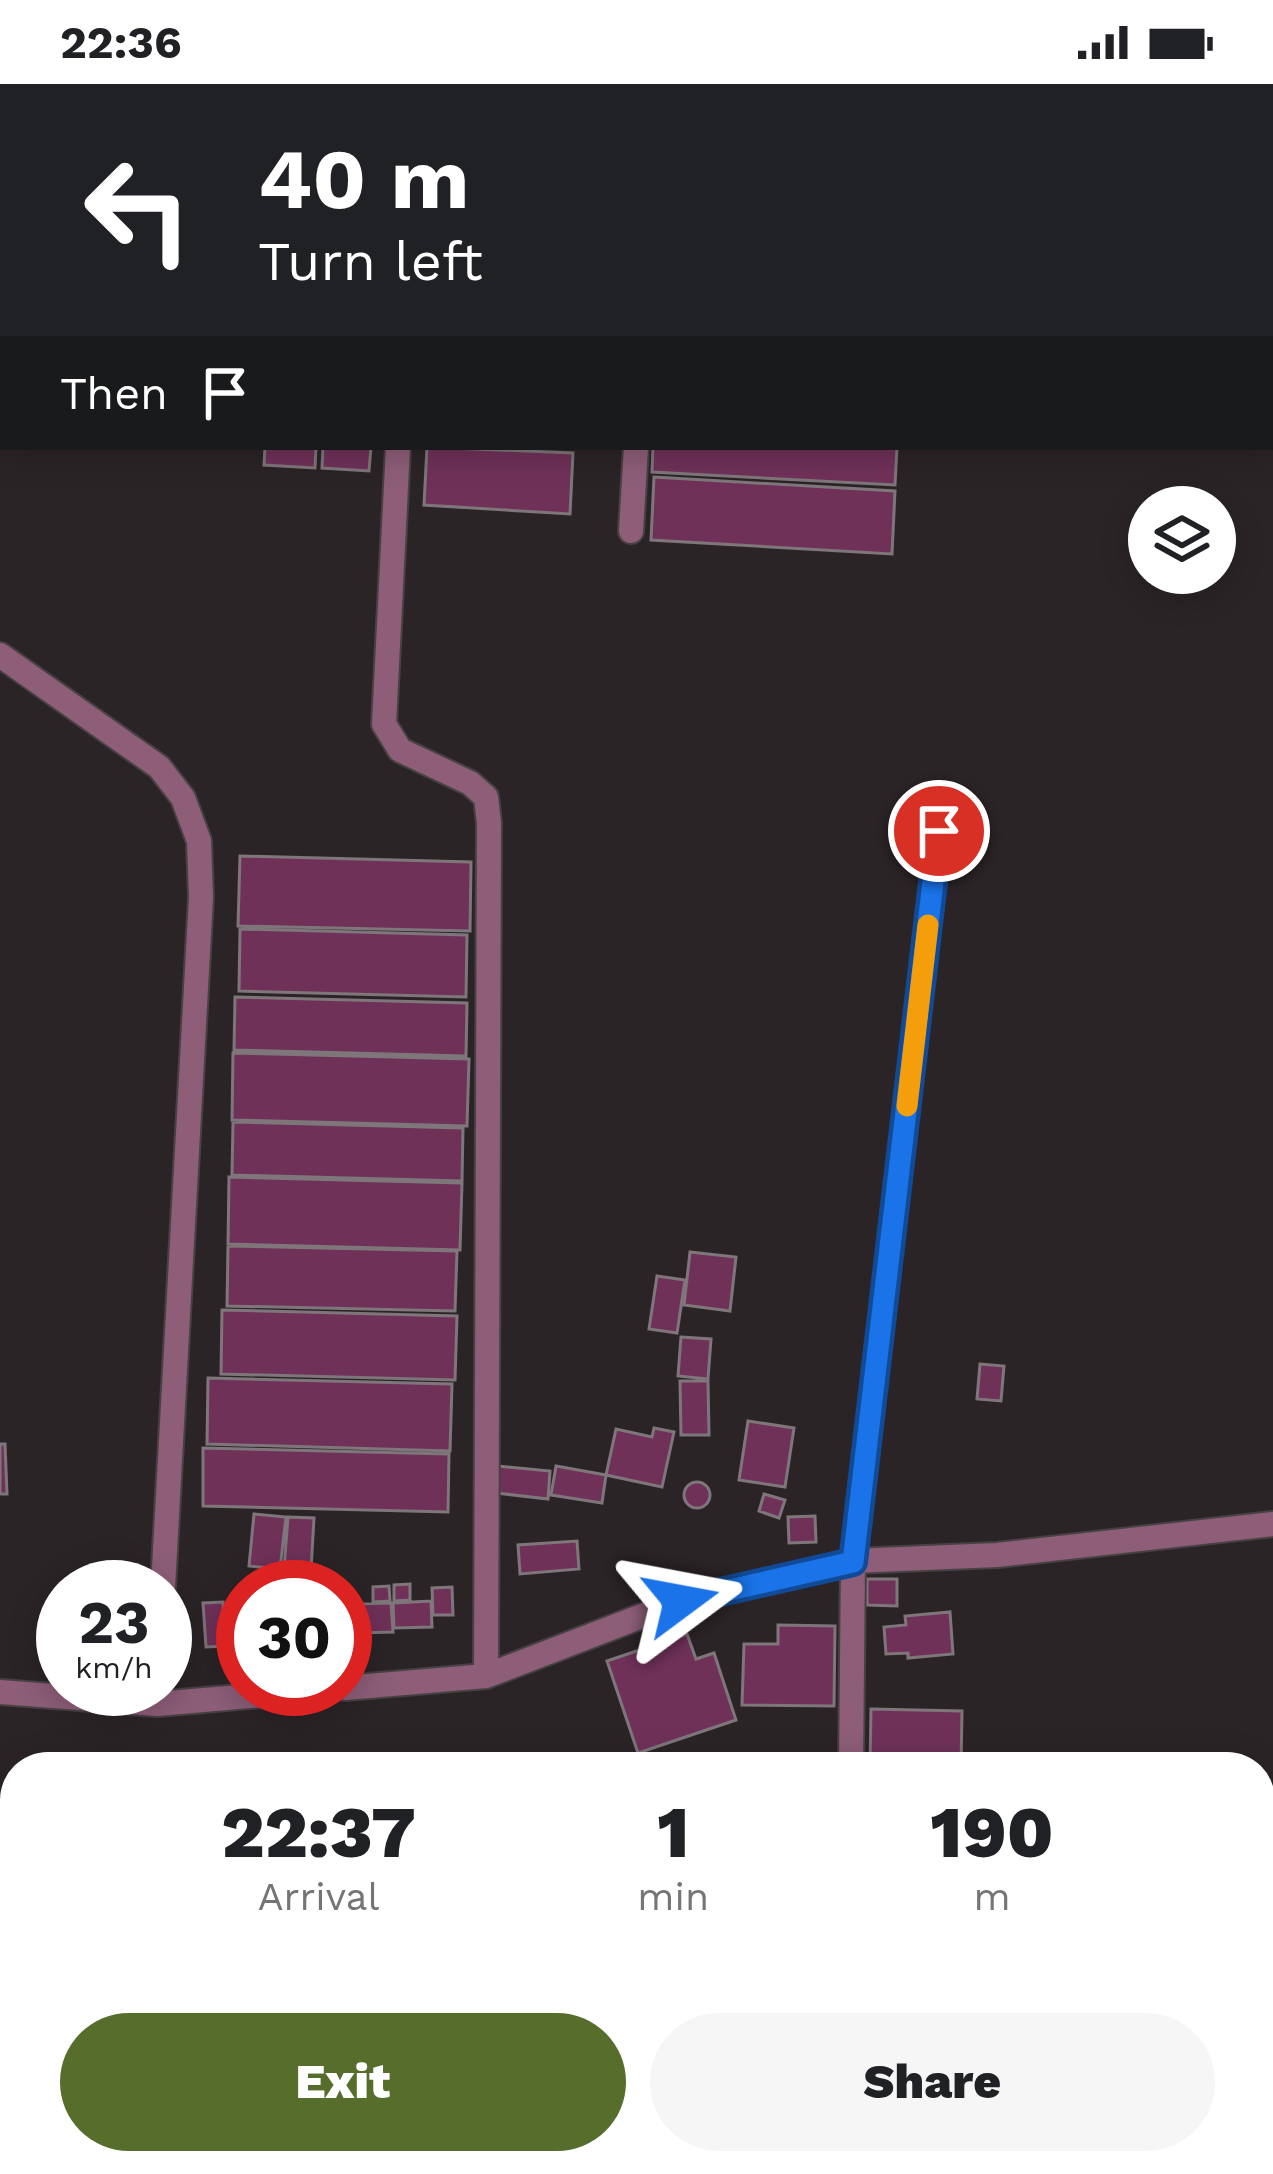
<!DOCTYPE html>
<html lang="en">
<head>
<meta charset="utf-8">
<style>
	:root { --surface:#fff; --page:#f6f6f6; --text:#202124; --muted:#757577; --accent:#576d2b }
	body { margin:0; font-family:"Work Sans",sans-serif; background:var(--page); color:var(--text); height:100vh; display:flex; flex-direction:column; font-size:45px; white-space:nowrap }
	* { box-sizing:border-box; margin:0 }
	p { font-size:39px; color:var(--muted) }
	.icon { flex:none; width:66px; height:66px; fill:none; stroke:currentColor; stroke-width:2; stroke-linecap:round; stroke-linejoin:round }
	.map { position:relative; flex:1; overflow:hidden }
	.drawer { position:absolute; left:0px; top:1668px; width:1275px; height:423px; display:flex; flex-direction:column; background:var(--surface); border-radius:48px 48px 0 0; box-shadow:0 6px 30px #0003 }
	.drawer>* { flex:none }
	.top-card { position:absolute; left:0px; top:0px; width:1275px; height:366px; box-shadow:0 6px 30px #0003; background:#202124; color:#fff; overflow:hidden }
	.controls { position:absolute; left:1128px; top:402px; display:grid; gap:24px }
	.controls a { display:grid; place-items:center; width:108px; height:108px; border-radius:50%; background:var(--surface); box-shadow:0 6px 30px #0003; font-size:60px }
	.speed { position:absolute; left:36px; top:1476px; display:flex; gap:24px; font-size:60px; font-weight:700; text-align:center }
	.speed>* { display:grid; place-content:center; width:156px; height:156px; border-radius:50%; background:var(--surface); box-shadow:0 6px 30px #0003; line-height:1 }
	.speed small { font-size:30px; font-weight:400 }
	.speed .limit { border:18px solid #d22; background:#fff; color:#111 }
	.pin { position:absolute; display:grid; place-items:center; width:102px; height:102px; color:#fff; margin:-51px; border:6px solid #fff; border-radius:50%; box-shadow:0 3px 12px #0007 }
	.me { position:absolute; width:132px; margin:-66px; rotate:77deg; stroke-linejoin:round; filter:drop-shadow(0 0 9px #0008) }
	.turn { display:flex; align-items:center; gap:42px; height:252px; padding:0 60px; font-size:54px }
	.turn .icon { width:156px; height:156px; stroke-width:2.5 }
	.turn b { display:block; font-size:84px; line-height:102px }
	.then { display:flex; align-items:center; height:114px; padding:0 60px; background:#0003; gap:24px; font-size:45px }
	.eta { display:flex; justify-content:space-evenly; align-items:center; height:204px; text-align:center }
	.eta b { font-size:72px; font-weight:800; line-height:84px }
	.button { display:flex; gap:24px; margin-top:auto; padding:24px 60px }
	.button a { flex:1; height:138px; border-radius:72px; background:var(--accent); color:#fff; font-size:48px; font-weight:800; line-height:138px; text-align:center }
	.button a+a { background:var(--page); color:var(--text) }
	.status { display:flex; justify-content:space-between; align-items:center; height:84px; padding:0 60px; background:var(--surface); direction:ltr }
	.status svg { height:33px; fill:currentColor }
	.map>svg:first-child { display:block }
</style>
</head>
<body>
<div class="status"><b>22:36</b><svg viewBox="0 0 49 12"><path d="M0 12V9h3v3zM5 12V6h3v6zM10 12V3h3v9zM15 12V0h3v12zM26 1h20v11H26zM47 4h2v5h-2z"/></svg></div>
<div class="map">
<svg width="1273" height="2090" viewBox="0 0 1273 2090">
	<rect width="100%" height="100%" fill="#2b2427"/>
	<path fill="#703159" stroke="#7e767a" stroke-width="3" d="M442,0H597L442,3Z
		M672,0H917L671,3Z
		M265,363H316L315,384L264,381Z
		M323,363H371L369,387L322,384Z
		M427,363L573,369L570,430L424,421Z
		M653,363H897L895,401L652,388Z
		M654,393L895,407L892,470L651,456Z
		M240,772L471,778L470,847L238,842Z
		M240,845L467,851L466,913L239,907Z
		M235,913L467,919L466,972L234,966Z
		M233,969L469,975L467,1042L232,1036Z
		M233,1038L463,1044L462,1097L232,1091Z
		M229,1093L462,1099L460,1166L228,1160Z
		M228,1162L457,1167L455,1227L227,1222Z
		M690,1168L736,1173L730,1227L684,1221Z
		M657,1192L685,1196L677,1249L649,1245Z
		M222,1226L457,1232L455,1296L221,1290Z
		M681,1253L711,1255L708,1295L678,1292Z
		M980,1280L1004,1282L1001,1317L977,1315Z
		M208,1294L452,1300L450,1367L207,1360Z
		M680,1297H708L709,1351H681Z
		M748,1337L794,1344L785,1403L739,1396Z
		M654,1344L674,1348L662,1403L606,1391L616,1345L652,1353Z
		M0,1360H5L7,1410H0Z
		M203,1364L449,1370L448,1428L203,1422Z
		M498,1382L550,1387L548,1415L496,1409Z
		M556,1382L606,1391L602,1419L551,1411Z
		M684 1411a13 13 0 1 1 26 0a13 13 0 1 1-26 0Z
		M764,1410L785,1416L779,1434L759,1427Z
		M254,1430L286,1433L280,1485L249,1482Z
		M815,1432L816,1458L789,1459L788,1433Z
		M288,1433L314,1434L311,1486L284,1485Z
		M577,1457L579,1485L520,1490L518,1461Z
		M867,1495H897V1522L867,1521Z
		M410,1500V1516L394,1517V1501Z
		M389,1502L390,1517L373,1518V1503Z
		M452,1503L453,1531H433L432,1504Z
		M431,1517L432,1543L394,1544L393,1519Z
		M223,1518L225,1562L206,1563L203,1519Z
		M391,1519L393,1548L355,1549L354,1520Z
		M243,1527V1557H236L235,1528Z
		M950,1528L953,1570L908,1574V1569L886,1570L884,1543L906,1541L905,1532Z
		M778,1541L835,1542L834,1622L742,1621L744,1560H778Z
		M687,1550L696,1575L714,1569L736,1636L638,1669L607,1577Z
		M871,1625L962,1627L961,1683H870Z"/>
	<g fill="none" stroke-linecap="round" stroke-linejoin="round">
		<defs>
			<path id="service" d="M853,1477L939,747"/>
			<path id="minor" d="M177,3L188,0
				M416,3L417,0
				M661,3V0
				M0,64L3,63
				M398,363L384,640L400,666L470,699L486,713L489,739L486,1592
				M631,447L636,363
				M0,571L159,683L183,714L199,757L201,813L163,1503
				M345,1604L486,1592L681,1517L853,1477L997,1471L1273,1440
				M0,1608L157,1620L333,1605
				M851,1683L853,1477"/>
		</defs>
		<use href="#service" stroke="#484144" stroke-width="22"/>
		<use href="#minor" stroke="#484144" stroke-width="28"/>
		<use href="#service" stroke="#8e5e79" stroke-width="18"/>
		<use href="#minor" stroke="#8e5e79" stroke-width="24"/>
	</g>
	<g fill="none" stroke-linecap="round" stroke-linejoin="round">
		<defs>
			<path id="route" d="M681,1517L853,1478L939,747"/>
		</defs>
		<use href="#route" stroke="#114b97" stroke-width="30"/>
		<use href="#route" stroke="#1a73e8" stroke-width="21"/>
		<path stroke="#f59e0b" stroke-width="21" d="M907,1022L928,841"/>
	</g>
</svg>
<div class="controls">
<a><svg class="icon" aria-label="layers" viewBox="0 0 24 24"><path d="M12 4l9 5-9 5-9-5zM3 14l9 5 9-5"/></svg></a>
</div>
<div class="speed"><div>23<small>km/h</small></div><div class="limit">30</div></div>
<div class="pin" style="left:939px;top:747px;background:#d93025"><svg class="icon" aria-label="arrive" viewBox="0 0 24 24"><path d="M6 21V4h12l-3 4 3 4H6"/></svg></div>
<svg class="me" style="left:681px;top:1517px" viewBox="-20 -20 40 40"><path d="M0-17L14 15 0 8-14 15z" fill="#1a73e8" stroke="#fff" stroke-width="4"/></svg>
<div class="top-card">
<div class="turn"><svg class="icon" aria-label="left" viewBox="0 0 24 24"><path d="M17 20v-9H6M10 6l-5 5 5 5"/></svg><div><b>40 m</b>Turn left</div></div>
<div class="then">Then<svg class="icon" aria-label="arrive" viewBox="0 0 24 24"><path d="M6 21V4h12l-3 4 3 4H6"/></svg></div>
</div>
<section class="drawer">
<div class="eta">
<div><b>22:37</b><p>Arrival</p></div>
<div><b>1</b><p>min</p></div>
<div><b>190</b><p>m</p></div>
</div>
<div class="button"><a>Exit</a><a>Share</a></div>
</section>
</div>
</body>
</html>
